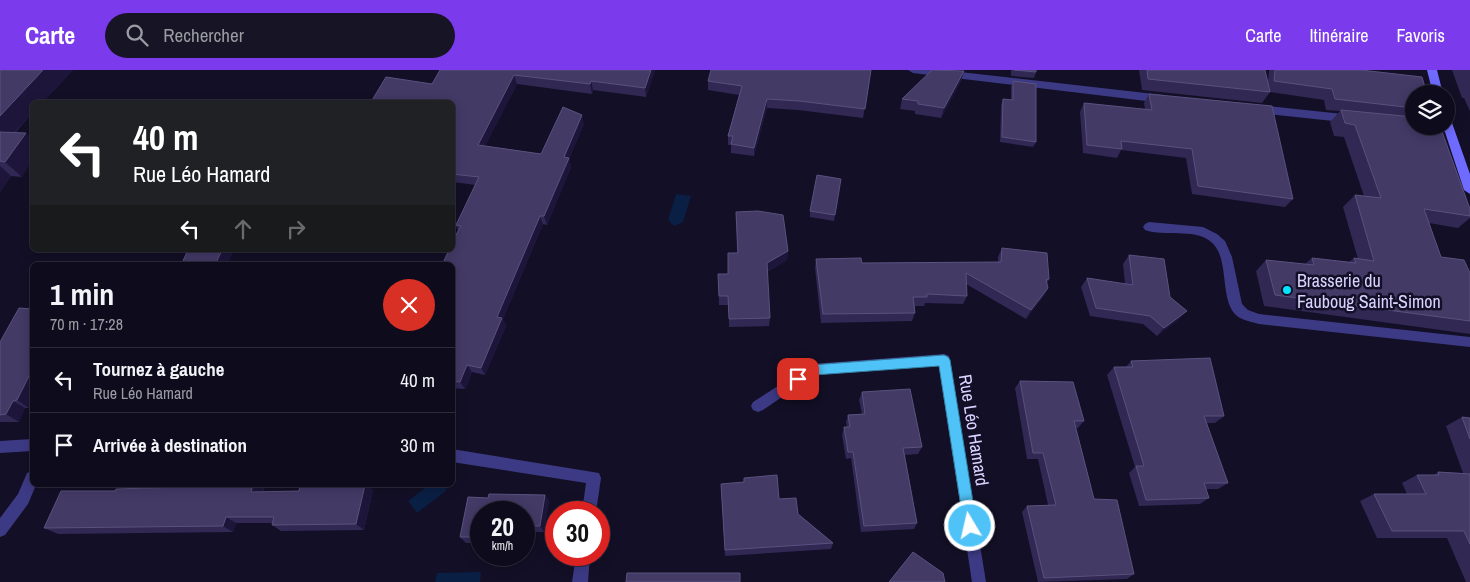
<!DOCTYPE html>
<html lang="fr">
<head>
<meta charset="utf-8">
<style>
	:root { --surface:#0e0b1c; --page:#171425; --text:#f1f3f6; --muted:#9b9ba3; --line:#2e2b3b; --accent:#7c3aed }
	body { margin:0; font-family:"Archivo Narrow",sans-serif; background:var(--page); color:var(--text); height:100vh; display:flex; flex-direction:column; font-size:19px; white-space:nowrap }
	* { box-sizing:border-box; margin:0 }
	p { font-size:16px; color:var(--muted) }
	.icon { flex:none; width:28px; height:28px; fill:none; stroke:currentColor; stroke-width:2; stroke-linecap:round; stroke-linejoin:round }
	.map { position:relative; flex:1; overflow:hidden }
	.side { position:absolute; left:30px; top:192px; width:425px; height:225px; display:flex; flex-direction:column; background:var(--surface); border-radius:8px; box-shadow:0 2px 12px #0003,0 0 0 1px var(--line) }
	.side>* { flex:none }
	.banner { position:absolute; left:30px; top:30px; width:425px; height:152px; border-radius:8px; box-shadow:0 2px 12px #0003,0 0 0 1px var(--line); background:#202124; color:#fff; overflow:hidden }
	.fabs { position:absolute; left:1405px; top:15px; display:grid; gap:10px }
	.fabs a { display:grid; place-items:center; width:50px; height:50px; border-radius:50%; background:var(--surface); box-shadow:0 2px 12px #0003,0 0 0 1px var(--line); font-size:25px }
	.speed { position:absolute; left:470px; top:431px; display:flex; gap:10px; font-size:25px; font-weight:700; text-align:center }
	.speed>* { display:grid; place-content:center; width:65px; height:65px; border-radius:50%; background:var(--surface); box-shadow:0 2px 12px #0003,0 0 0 1px var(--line); line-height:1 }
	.speed small { font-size:12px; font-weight:400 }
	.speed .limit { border:8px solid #d22; background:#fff; color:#111 }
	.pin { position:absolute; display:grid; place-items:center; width:42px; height:42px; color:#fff; margin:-21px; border-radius:10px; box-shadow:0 2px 8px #0006 }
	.me { position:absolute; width:55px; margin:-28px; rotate:351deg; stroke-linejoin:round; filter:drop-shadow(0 0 4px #0008) }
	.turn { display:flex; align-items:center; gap:18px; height:105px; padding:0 20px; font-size:22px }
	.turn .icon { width:65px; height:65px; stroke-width:2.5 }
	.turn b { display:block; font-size:35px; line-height:42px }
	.lanes { display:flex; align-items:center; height:48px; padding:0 20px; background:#0003; justify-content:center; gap:25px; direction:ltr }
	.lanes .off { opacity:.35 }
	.round { display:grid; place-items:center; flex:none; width:52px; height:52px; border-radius:26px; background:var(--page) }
	.overview { display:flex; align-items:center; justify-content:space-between; height:85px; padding:0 20px }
	h1 { font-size:30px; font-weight:700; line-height:38px }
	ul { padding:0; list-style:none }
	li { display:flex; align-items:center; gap:15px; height:65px; padding:0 20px; border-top:1px solid var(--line) }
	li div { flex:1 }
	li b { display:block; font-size:19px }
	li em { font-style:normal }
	header { display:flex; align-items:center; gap:30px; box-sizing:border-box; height:70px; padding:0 25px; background:var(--accent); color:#fff }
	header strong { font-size:24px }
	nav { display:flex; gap:28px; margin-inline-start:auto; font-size:18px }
	.search { width:350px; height:45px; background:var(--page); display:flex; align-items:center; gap:12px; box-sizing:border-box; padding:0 18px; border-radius:28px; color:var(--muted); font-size:19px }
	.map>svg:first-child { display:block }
</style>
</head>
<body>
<header>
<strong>Carte</strong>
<div class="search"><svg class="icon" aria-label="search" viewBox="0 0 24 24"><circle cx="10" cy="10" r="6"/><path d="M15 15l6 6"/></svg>Rechercher</div>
<nav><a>Carte</a><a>Itinéraire</a><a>Favoris</a></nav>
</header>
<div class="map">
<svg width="1470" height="512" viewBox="0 0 1470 512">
	<rect width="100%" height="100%" fill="#130f26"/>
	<path fill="#0a1f44" d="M676,124L691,126L683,152L674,156L668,150Z
		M429,415H443L447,420L417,443L408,431Z
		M481,502L480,512H435L437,503Z"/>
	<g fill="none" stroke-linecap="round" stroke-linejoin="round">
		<path fill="#3d3a85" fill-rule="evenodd" d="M1149,152L1203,157L1217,164L1225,171L1232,187L1242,234L1248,240L1259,244L1470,267V277L1259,254C1253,252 1246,251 1240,248C1217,235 1232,187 1210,171C1193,158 1165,167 1145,160L1143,157L1145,154Z
			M32,369V381L0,383V371Z
			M32,401V415H36L28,434L5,465L0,467V448L18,424L27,403Z"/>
		<path fill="#3d3a85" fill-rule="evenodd" d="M908,0H942L1163,25L1168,29L1163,33L913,3Z
			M1257,35L1352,45L1357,49L1352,53L1257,43L1252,39Z
			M944,284L949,286L950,290L986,512H972L939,296L814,305L763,340L758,342L753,340L751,336L753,332L812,294Z
			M452,379L599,403L601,408L596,442H582L586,413L452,392Z
			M576,485H590L588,512H572Z"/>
		<path fill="#6f6bff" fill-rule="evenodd" d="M1427,0H1437L1443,24H1433Z
			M1446,46L1451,50L1470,104V124L1464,120L1443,56H1446Z"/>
	</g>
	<path fill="#312854" d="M0,0H73L43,32H32V43L15,63L22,107L11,106L0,122Z
		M440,0H655L646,27L593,20L592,24L517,14L485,76L541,84L584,54L569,89L571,97L547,155L543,154L503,249L506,256L485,305L472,302L465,319L452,318V195L458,161L456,155L476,115L452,112V32L432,14Z
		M871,0L863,48L798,40L767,38L754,86L731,83V75H728V66L739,25L708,20V11Z
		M1011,0H1036V2L1034,8L1011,6Z
		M1139,0H1265L1268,12L1269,1L1270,0H1361L1414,24V56L1470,139V148L1458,158L1429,153L1441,187L1470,203V264L1264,236L1256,201L1266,190L1305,194L1312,188L1349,192L1354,188L1358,189L1343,137L1355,125L1364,126L1344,67L1334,66L1330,52L1340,41L1326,40L1324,30L1270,22L1262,33L1142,20Z
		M1452,0H1470V41L1464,28H1462Z
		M964,1L961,11L941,48L915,44V41L900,39L902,29Z
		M1013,11L1036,72L1033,77L1000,72L1001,35L1003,29L1011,30V17Z
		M1149,24L1293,129L1285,137L1192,124L1186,88L1121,80L1117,88L1083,83L1080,42L1084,33L1145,39L1144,33Z
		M841,109L834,151L810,147V141Z
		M736,142L788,181L787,190L767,202L770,248L769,256L729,257V235H719L718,204H728L737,183Z
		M1002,178L1049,209L1047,214L1048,218L1043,227L1026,249L966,214L967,226L963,234L925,233L924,236H914L915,243L912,251L821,253L815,198L816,189L862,193L998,192V187Z
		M1129,185L1170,227L1179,249L1157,266L1143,254L1090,246L1081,217L1087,208L1125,214L1123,194Z
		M0,272L29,338H25L19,352H0Z
		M1131,291L1224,346L1215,353H1206L1228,413L1218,419H1206L1209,428L1200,434L1139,436L1129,403L1135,397L1107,305L1114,297H1126Z
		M1020,311L1084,351L1078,358H1076L1094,429L1134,504L1127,509L1038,512L1022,442L1027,436L1048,435L1038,389H1027L1015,318Z
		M862,322L922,377L918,384L905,385L917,453L914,459L861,462L851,388L846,389L842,365L844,357H847L846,352L848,345L862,344L859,330Z
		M1462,347L1470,348V512H1466L1447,468H1377L1360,431L1374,424H1407L1402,413L1417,405H1434L1438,402L1463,403L1446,356Z
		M744,408L779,429L798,444L833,473L831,479L725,486L721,414L744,412Z
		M216,415H265L263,422L373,420L364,460L281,461L272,455L273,453H236L233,462L58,464L44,458L115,421L216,416Z
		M489,424L545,425L549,431L544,462H524V442H481V473H466L460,467L468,427L488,428Z"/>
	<path fill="#1d163a" d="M43,0H73L43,32H32V43L1,77L0,76V46Z
		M651,0H655L646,27L645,18Z
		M964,1L961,11L941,48L944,38Z
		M514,5L517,14L481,84L478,75Z
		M591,11L593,20L592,24L590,14Z
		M767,29V38L754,86V78Z
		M582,45L584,54L569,89L571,97L547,155L544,146L564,87Z
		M26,63L32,70V91L22,107L5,92Z
		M0,96L11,106L0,122Z
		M540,146L543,154L503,249L506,256L485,305L481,298L497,247Z
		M222,180H234L227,195H215Z
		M788,181L787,190L766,202L767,193Z
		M1048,218L1043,227L1026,249L1031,240Z
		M1187,241L1179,249L1157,266L1164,258Z
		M467,295L472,302L465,319L460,312Z
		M32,300V330L29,338L17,330Z
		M13,331L25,338L19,352L6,344Z
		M253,415H265L260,428L251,422Z
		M365,415H368L373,420L364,460L356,454Z
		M545,425L549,431L544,462L540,456Z
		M226,447L236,453L233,462L223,456Z"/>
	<path fill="#433a66" stroke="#5a527e" d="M0,0H43L0,46Z
		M440,0H651L645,18L591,11L590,14L514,5L478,75L541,84L563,37L582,45L564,87L569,88L544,146H540L497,247L502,248L481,298L467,295L460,312L452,311V195H442L449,180H452V172L461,156L456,155L479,107L452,104V32H371L386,7L432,14Z
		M711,0H871L865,39L799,31L767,29L754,78L731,74L733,66H728L742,16L708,11Z
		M932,0L964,1L944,38L918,34V31L902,29Z
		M1014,0H1036V2Z
		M1147,0H1265L1270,22L1148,9Z
		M1275,0H1361L1422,7L1427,24H1414V38L1335,29L1332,19L1274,11Z
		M1013,11L1036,14V72L1002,67L1003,29L1013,30Z
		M1149,24L1272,36L1293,129L1198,116L1192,79L1121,71L1122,79L1087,75L1084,33L1152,40Z
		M1341,40L1414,47V56H1440L1470,139V146L1424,139L1441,187L1464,190L1470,203V251L1275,225L1266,190L1314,195L1312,188L1356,193L1354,188L1374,191L1355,125L1381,128L1355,55L1345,53Z
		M0,62L26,63L5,92L0,91Z
		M817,105L841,109L835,145L810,141Z
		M758,141L783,145L788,181L767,193L770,248L729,249L728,226H719L718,204H728V183H738L736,142Z
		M1002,178L1047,183L1049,209L1046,210L1048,218L1031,240L966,203L967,226L927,224V227H913L915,243L823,244L816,189L861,188L862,193L1001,192Z
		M188,180H222L215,195H181Z
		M1129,185L1164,189L1170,227L1187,241L1164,258L1150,246L1096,238L1087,208L1133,215Z
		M19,238L32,239V300L17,330L13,331L6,344L0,345V272Z
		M1210,288L1224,346H1204L1228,413H1204L1209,428L1146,430L1136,396H1144L1114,297H1133L1131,291Z
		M1020,311L1073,312L1084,351H1074L1094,429L1117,430L1134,504L1044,508L1027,436L1056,435L1043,383H1033Z
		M910,319L922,377L903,378L917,453L864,456L853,382H848L844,357H850L848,345L865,344L862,322Z
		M1462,347L1470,348V369Z
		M1438,402L1470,404V474L1464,461H1392L1374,424H1426L1417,405H1439Z
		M777,405L779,429L796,428L798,444L833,473L725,480L721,414L744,412V408Z
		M216,415H253L251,422L299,421L300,415H365L356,454L272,455L274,447H226L223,456L44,458L61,421H115L116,419L216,416Z
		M489,424L545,425L540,456H524V442H481V467H460L468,427L488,428Z
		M913,482L943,503L945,512H889Z
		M627,503H740V512H626Z"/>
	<path fill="#4fc3f7" stroke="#337fa1" d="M944,285L948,287L950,290L977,456L975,461L970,463L966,461L964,456L939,296L814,305L798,314L794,312L793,309L794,305L812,295Z"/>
	<circle fill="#00e5ff" stroke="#130f26" stroke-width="2" cx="1287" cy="220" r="5"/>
	<g text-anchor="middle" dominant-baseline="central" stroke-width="5" stroke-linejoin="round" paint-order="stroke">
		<g font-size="18" fill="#d9d4ff" stroke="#130f26" text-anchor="start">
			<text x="1297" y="210">Brasserie du<tspan x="1297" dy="21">Fauboug Saint-Simon</tspan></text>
		</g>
		<g font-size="18" fill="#d9d4ff" stroke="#130f26">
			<text transform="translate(974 360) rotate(81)">Rue Léo Hamard</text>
		</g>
	</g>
</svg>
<div class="fabs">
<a><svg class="icon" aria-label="layers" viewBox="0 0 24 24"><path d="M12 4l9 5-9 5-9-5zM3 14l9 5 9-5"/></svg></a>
</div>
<div class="speed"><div>20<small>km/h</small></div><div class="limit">30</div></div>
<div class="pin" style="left:798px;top:309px;background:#d93025"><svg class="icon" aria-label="arrive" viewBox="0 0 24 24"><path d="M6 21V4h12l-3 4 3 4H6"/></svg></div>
<svg class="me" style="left:970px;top:456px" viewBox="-20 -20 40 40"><circle r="17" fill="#4fc3f7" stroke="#fff" stroke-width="3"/><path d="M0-11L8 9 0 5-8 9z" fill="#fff"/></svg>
<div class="banner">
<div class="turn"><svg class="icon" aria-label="left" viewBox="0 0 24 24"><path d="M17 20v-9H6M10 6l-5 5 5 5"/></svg><div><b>40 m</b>Rue Léo Hamard</div></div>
<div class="lanes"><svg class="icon" aria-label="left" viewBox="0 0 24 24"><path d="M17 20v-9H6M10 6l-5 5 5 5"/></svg><svg class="icon off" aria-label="ahead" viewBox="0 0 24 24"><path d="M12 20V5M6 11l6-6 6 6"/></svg><svg class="icon off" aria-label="right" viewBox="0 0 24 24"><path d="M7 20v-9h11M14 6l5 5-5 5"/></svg></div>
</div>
<section class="side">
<div class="overview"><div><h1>1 min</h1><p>70 m · 17:28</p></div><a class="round" style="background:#d93025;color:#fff"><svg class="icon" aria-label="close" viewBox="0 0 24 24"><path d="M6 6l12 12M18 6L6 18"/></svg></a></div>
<ul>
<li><svg class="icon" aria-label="left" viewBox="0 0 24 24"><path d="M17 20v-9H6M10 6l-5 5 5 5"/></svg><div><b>Tournez à gauche</b><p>Rue Léo Hamard</p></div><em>40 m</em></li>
<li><svg class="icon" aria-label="arrive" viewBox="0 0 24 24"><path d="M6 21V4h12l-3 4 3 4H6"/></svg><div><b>Arrivée à destination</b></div><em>30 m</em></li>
</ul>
</section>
</div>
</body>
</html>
